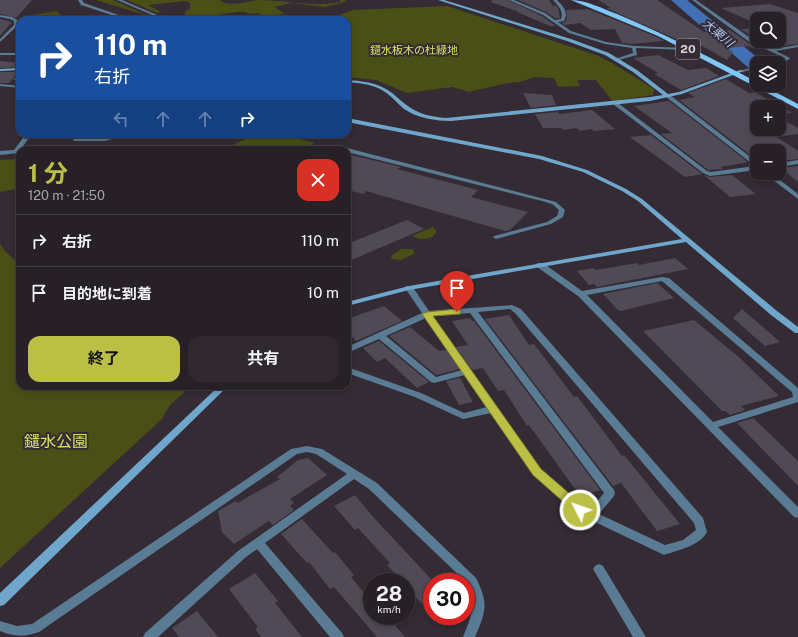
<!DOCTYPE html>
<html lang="ja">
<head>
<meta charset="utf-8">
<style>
	:root { --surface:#272027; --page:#2f282f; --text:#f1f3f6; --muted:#a4a3a7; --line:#433e44; --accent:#bbc044 }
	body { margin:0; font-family:"Public Sans","Noto Sans JP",sans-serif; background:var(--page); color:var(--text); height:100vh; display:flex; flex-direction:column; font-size:15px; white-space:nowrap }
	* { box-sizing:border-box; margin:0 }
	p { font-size:13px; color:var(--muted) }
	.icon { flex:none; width:22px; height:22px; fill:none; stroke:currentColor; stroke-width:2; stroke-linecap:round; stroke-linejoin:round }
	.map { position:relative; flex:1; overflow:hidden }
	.details { position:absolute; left:16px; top:146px; width:335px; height:244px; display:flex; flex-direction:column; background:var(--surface); border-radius:12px; box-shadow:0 2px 6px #0003,0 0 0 1px var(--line) }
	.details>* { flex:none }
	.hud { position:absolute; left:16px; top:16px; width:335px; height:122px; border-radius:12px; box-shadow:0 2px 6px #0003,0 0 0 1px var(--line); background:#1a4fa0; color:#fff; overflow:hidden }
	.tools { position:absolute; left:750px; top:12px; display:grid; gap:8px }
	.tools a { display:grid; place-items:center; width:36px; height:36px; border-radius:8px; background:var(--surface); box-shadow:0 2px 6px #0003,0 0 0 1px var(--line); font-size:20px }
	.speed { position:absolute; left:363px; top:573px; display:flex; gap:8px; font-size:20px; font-weight:700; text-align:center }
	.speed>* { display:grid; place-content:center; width:52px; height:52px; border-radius:50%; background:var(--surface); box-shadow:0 2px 6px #0003,0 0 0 1px var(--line); line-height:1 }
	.speed small { font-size:10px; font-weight:400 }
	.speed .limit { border:6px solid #d22; background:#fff; color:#111 }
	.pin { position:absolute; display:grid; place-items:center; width:34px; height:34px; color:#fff; margin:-41px -17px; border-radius:50% 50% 50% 0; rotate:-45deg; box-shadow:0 0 4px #0007 }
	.pin .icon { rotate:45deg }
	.me { position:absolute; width:44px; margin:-22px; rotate:311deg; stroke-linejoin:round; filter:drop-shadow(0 0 3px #0008) }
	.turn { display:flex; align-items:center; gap:14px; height:84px; padding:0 12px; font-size:18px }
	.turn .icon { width:52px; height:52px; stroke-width:2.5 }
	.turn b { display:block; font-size:28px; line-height:34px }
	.lanes { display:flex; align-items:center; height:38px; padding:0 12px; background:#0003; justify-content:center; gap:20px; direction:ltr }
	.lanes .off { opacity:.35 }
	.round { display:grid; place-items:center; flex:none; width:42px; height:42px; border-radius:12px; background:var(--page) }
	.overview { display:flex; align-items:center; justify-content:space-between; height:68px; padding:0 12px }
	h1 { font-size:24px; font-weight:700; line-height:30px; color:var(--accent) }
	.action { display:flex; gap:8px; margin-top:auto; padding:8px 12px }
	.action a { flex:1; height:46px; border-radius:12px; background:var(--accent); color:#111; font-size:16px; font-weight:700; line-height:46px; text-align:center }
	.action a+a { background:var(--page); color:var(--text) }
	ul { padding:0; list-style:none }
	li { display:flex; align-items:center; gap:12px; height:52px; padding:0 12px; border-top:1px solid var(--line) }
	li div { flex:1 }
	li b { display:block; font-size:15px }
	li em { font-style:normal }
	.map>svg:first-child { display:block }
</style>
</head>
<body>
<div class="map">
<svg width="798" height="637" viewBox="0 0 798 637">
	<rect width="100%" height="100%" fill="#342b34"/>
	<path fill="#4a4f16" d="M96,0H113L146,15H145Z
		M127,0H220C228,8 246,1 258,0C286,0 312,8 340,2V0H346L345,2L324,7L291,3L274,7L285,14L263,16L257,13L249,14L245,12H237L217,15L194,16L198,20L185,15V12L190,9V3L186,1L148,5L161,12L157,13Z
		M447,6L596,55L612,63L654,89L653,95L612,101L596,80H577L580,86L558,87L554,78L535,77L520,82L507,83L469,92L452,87L407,93L376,80L347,77V20H325L353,10Z
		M57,11L64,20H30L32,15Z
		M256,134H282L314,143L302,150H222Z
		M20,159V188L0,192V160Z
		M433,227L436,231V233C430,241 420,240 412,236Z
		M0,244L5,251L20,265V386H191L170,405L162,419L0,568Z
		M401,249H412L415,253L401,260L392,259L391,256Z"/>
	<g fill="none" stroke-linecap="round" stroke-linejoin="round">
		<path fill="#4170b4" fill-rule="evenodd" d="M671,0H687L764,63H757V71L751,70Z"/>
	</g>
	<path fill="#504a56" d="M0,0H32L16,18L0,14Z
		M492,0H508L542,16L556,26H550L545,24L517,12H519L491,2Z
		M518,0H549L553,6H556L558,8L560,18H555L546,12Z
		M598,0H657L704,32L730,30L747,42L759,48H752L748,46L727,48L733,52L727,60L688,38L676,39L606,8H611Z
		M770,4L798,13V44L771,47L759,41H779V19H757V24L721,8Z
		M588,9L657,37L664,41L631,44L622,43L615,29L591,30L580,23L564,25L562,23L565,22L567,18L566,10Z
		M0,19L12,22L0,36Z
		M757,28V40L741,29Z
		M658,55L688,70L706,68L719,76L681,90L654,74L658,73L633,58Z
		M0,61L20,63V67L0,68Z
		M0,72H18L9,83H0Z
		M726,79L749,93L755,92L792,113L779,114V107H757V129H779V118L798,128V134L777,137L798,151V159L779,161V151L757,150V160L679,100L695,97L688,93Z
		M523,93L552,95L556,105L531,108Z
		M669,101L748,162L721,167L723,169L708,170L661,134L672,133L634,106Z
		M592,110L615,129L594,131L592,129L580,131L576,128L564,130L561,128H543L535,114L558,112L559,114Z
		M651,135L702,174H703L685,177L630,137Z
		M347,154L401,167L397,169L478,190L471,197L528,212L510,230L505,231L366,191L364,194L347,190Z
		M798,166V182L781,168Z
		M704,175L710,177L732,175L756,194L730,197Z
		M407,220L424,229L347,262V244Z
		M675,258L688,269L597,287L594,284L589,285L577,271L593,268L596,270L637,263L639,265Z
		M657,283L674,298L621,311L618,310L603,294Z
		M384,306L402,321L356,341L347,332V319Z
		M742,309L780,342L765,346L733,318Z
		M509,315L529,345L534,344L574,397L577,396L622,456L624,455L680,524L657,531L621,483L613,486L485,319Z
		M470,318L472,321H474L600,490L580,496L529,425L527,426L504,390L498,391L483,368L472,370L456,347L468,345L452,321Z
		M694,320L740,358L779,396L741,406L745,410L730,415L725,411H722L643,331Z
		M410,327L439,351L446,350L460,369L436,375L389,336Z
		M379,341L429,382L417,388L385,358L377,362L363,348Z
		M460,378L473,402L459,405L446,381Z
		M753,418L798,461V486L737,423Z
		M308,458L327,475L290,499L294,503L290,506L294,510L273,525L269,521L234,544L222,532L218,511L236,501L237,503L280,479L277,477L298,460Z
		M355,495L375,519L432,580V615L406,586V582H403L387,565L390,563L358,528L355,530L334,506Z
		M302,519L333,553L335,552L354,575L351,577L372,602V616H387L405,637H377L334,587L330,589L309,562L307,563L281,534Z
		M255,573L278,601L275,603L302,637H261L255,629L258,627L229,589Z
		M197,611L218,637H179L172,628Z"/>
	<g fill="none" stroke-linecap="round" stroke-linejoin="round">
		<path fill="#597b93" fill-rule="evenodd" d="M78,0H82L84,3L133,20H127L81,5Z
			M117,0H122L169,20H164Z
			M328,145L347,148L556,202L565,210L563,217L551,224L496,239L494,238L493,237L494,236L547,222L557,216L559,210L552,204L542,201L347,152V150L328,149L314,150Z
			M599,564L603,566L646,637H633L593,569L595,566Z"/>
		<path fill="#597b93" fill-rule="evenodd" d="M509,0H514L545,13L555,20L561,19C564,11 558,6 553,0H557C563,6 569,12 564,21L558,22L571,31L606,42L634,46L687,48L689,49L687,50L636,48L637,55L615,61V59L633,53L632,48L605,44L569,33L543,15Z
			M692,0H696L752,39L772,49L798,45V47L776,51L790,58C786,63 779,63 773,63L785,58L748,41Z
			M0,15L12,17L17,20L18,25L0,42V39L14,25V21L10,19L0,17Z
			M0,53H20V55H0Z
			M757,66V68L742,72L740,71Z
			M18,73H20V80H14V79Z
			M0,84L20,86V88L0,86Z
			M666,95H670L757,162V170L710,176L703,173L613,104L618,103L707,171L711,172L755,166L666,97Z
			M26,134H32L18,153L0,155V151L14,150Z
			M77,134H83L80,138L105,137L120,134H131L105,141H74L73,140Z
			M798,160V164L779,167V163Z
			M764,173H771L798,194V199Z
			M537,263H543L582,291L662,277L669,278L798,388V402L718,427L798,507V518L794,517L578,296L537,267L536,265ZM662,281L792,392L793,397L713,422L587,295Z
			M406,286H412L429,311L512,305L521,309L703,518L707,532C700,546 678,550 664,555L660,553L576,513L533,475L491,413L463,419L415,397L347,373V367L421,393L464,413L487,407L465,375L434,383L431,382L379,339L347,353V347L422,313L405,288ZM510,309L515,313L694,523L696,530L683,540L665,545L599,514L614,496L615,493L614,490L478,312ZM470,313L604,493L590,510L584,507L541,469L432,316ZM426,318L462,370L436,377L386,336Z
			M307,446L322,449L377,483L476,578C489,604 486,611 475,637H463C471,616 477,606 468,584L369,489L354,479L265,543L342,633L344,637H330L257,549L246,557L158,637H143L145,633L238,551L347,474L316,454L307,452L297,454L39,632C25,637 14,637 0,631V621L17,626L32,624L291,449Z"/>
		<path fill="#6fa6cc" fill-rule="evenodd" d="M438,0H444L571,39L609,53L637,70L668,94L679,92L740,70L744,71L682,94L650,101L451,121C436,121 417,118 404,109C396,102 390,94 380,89C370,84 358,83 347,82V80C360,81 374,82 386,89C394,93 400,101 408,106C418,114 432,117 446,118L650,97L663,95L633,72L605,55L567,41Z
			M20,68V70L0,71V69Z
			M347,118L542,156L587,170L626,189L642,199L777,311L798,327V333H795L771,315L686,242L409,290L347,306V302L409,286L682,239L638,201L622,191L583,172L539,159L347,122Z
			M219,386H228L4,605L0,606V593Z"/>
		<path fill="#7ec7f8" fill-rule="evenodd" d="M571,0C586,0 603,9 617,14C665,34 711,58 757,82V85H762L798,104V109L658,36Z"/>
	</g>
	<path fill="#bbc044" stroke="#7a7d2c" d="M457,309L460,310L461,312L460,314L433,316L541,469L585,507L586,510L585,513L580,514L576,513L533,475L422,314L427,312Z"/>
	<g text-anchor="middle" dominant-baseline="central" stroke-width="4" stroke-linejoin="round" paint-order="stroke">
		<g font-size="11" fill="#d6e266" stroke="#342b34">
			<text x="414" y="50">鑓水板木の杜緑地</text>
		</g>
		<g font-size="12" font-style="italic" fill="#aec8ed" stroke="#342b34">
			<text transform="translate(718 33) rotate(40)">大栗川</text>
		</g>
		<rect fill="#342b34" stroke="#a8a1a8" stroke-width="1" x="676" y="39" width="24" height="20" rx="3"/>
		<g font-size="12" font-weight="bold" fill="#d9d3d9">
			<text x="688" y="49">20</text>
		</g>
		<g font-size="16" fill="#d6e266" stroke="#342b34">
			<text x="56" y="441">鑓水公園</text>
		</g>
	</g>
</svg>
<div class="tools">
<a><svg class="icon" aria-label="search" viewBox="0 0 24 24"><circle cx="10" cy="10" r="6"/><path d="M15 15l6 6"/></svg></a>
<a><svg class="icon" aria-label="layers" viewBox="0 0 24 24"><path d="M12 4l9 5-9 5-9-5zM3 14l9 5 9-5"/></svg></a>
<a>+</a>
<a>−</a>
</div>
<div class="speed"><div>28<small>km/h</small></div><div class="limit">30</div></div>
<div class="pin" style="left:457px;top:312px;background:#d93025"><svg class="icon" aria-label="arrive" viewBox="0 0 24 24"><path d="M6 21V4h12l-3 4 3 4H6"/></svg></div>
<svg class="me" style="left:580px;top:510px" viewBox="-20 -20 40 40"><circle r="17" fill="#bbc044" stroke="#fff" stroke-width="3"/><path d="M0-11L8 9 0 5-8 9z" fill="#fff"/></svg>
<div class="hud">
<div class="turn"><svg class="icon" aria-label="right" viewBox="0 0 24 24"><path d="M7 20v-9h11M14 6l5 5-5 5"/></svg><div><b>110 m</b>右折</div></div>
<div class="lanes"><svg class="icon off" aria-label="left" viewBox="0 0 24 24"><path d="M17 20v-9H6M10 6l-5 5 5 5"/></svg><svg class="icon off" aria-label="ahead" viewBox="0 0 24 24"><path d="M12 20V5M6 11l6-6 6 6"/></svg><svg class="icon off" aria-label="ahead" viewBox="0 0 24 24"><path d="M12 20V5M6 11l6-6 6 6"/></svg><svg class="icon" aria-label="right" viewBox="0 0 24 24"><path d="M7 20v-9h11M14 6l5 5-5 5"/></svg></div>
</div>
<section class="details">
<div class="overview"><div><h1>1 分</h1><p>120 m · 21:50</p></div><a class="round" style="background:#d93025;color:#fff"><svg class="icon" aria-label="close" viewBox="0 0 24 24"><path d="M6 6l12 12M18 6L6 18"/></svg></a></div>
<ul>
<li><svg class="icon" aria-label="right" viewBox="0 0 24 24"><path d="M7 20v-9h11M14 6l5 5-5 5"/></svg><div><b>右折</b></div><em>110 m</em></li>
<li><svg class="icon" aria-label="arrive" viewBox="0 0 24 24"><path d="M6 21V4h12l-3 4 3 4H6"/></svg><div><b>目的地に到着</b></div><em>10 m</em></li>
</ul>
<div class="action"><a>終了</a><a>共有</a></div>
</section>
</div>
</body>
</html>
